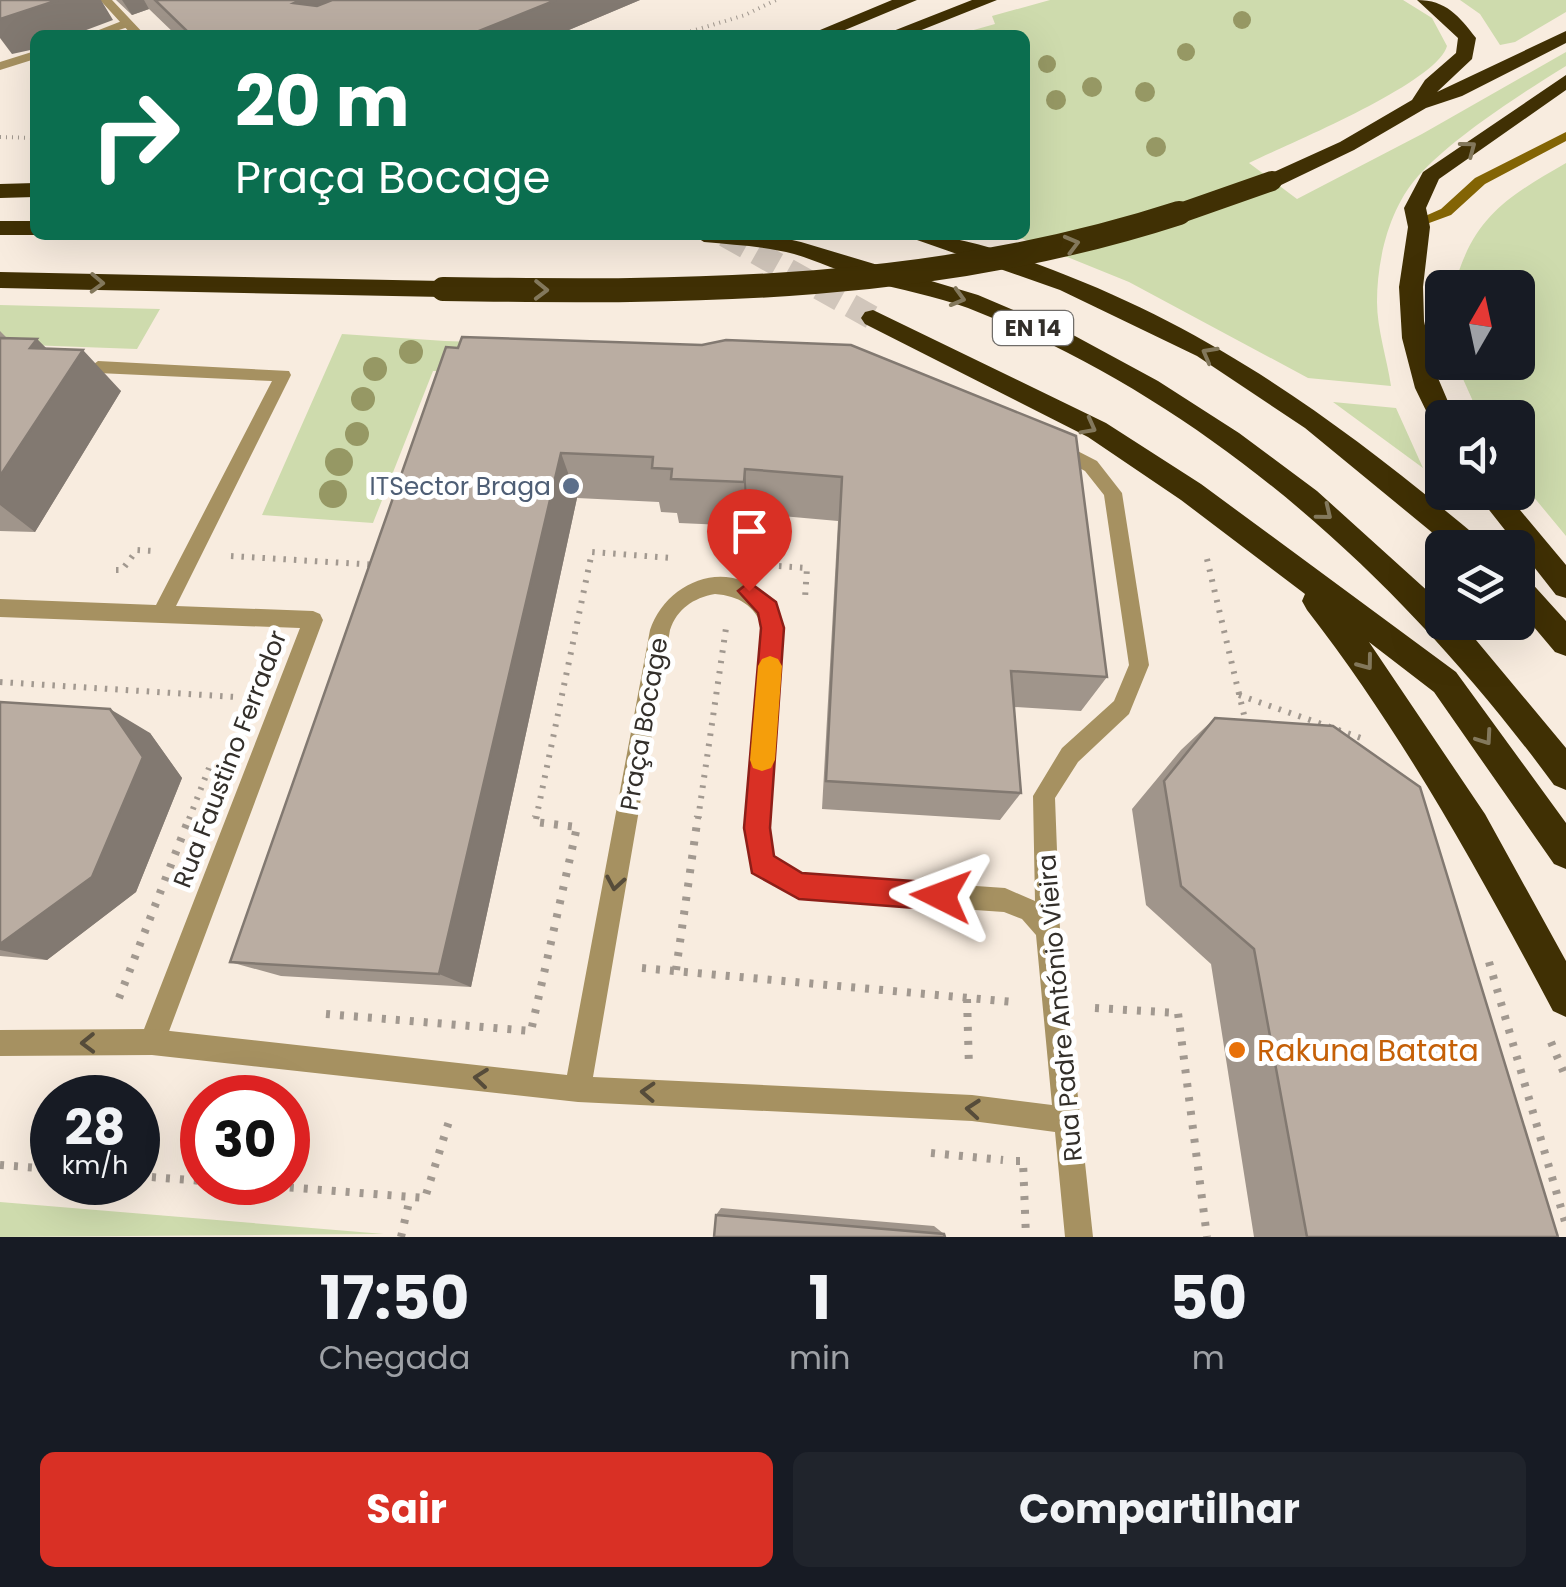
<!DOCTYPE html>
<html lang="pt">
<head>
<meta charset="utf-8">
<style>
	:root { --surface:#171b24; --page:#20242c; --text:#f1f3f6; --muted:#9ea1a6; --accent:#d93025 }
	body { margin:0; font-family:Poppins,sans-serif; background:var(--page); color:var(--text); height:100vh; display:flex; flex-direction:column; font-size:38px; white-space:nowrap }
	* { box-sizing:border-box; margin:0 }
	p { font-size:32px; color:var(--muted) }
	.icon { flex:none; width:55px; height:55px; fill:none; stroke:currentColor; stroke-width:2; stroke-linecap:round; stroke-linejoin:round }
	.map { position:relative; height:1237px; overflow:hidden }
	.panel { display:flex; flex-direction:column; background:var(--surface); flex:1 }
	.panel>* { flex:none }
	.banner { position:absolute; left:30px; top:30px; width:1000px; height:210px; border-radius:15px; box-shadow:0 10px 40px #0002; background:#0b6e4f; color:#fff; overflow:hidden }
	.needle { width:65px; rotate:9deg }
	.tools { position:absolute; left:1425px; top:270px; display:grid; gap:20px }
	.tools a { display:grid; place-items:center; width:110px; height:110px; border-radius:15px; background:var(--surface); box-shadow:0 10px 40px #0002; font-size:50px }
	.speed { position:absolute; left:30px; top:1075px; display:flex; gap:20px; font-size:50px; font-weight:700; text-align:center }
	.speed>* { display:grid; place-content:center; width:130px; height:130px; border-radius:50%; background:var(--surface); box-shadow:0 10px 40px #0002; line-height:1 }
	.speed small { font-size:25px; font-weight:400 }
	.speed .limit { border:15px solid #d22; background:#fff; color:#111 }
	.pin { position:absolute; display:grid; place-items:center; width:85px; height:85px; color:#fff; margin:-102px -42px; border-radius:50% 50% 50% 0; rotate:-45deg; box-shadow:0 0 10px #0007 }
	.pin .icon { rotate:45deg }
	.me { position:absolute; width:110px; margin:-55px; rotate:273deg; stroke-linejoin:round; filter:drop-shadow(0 0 8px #0008) }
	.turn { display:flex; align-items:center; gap:35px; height:210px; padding:0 40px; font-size:45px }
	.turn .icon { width:130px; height:130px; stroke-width:2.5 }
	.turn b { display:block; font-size:70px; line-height:85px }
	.eta { display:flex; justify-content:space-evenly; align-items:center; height:170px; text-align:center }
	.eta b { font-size:60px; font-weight:700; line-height:70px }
	.action { display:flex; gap:20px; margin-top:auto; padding:20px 40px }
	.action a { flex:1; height:115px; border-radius:15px; background:var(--accent); color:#fff; font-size:40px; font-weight:700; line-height:115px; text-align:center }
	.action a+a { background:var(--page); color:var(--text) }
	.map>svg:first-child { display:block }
</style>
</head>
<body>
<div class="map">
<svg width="1566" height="1237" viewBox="0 0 1566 1237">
	<rect width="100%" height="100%" fill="#f8ecdf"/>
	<path fill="#cedbad" d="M1050,0H1403L1432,18L1447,46C1437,83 1288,144 1249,163L1297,199L1422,134L1566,52V66C1522,93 1457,135 1422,172C1390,204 1377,258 1377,302C1377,329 1387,359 1391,386L1308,378L1129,282L1013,235H1025V35H956L995,24L992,16Z
		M1460,0H1566V12L1515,42L1500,45L1480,14Z
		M1566,163V536L1518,478V418L1480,417L1459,370L1458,363L1518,362V288L1454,287C1473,218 1505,198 1566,163Z
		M0,305L160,309L137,349L0,344Z
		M342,334L445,341L783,352L781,381L433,371L373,523L262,515Z
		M1333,402L1396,408L1423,468Z
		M0,1202L384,1234L0,1237Z"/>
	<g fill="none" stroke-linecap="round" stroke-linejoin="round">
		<path stroke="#d1c6bb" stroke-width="24" stroke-dasharray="24 12" stroke-linecap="butt" d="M725,235L873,318"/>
		<path stroke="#a29990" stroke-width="4" stroke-dasharray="1 5" stroke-linecap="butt" d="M679,35L745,15L776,0
			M0,137L35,138"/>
		<path stroke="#a29990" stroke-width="6" stroke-dasharray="2.5 8" stroke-linecap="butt" d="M231,556L378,565
			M1207,559L1245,719
			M779,566L807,568L805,598
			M116,570H122L137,550L154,551
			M0,682L236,697L235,700
			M1239,695L1361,738
			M189,819L209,768
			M536,819L592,552L672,558
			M698,819L726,628"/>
		<path stroke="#a29990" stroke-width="8" stroke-dasharray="4 10" stroke-linecap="butt" d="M1489,962L1566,1225
			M642,968L1013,1002
			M676,970L698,816
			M119,998L190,816
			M967,999L969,1068
			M1095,1008L1178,1013L1207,1237
			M326,1014L531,1031L577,827L535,822L536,816
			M1551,1042L1566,1078
			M931,1153L1003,1160
			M1016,1161H1023L1026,1237
			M0,1165L52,1169
			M138,1176L202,1181
			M220,1182L425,1198L450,1118
			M401,1237L410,1198"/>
		<path fill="#a69161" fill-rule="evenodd" d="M127,19L133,23L131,26L104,35H86Z
			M35,51V59L0,70V62Z
			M98,361L289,371L291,375L176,606L313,611L320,614L323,620L165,1042L161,1051L152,1055L143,1051L139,1042L300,628L0,617V599L156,605L272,381L98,373L90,367Z"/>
		<path fill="#a69161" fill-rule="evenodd" d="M100,0H112L145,35H132Z
			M1058,441L1097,461L1122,493L1149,665L1129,714L1078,762L1055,798L1060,930L1093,1237H1065L1055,1132L972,1121L578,1102L152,1055L0,1056V1030L152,1029L567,1075L650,630C665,584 723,557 764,594C774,603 778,616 783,628L768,828L773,857L802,874L1005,888L1035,901L1033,796L1062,748L1114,701L1129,665L1104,495L1085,471L1052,453L1049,448ZM715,594C739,596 754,605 763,628L746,828L754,872L799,898L1004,912L1022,919L1036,935L1052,1105L972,1095L593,1077L670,630C677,609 693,598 715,594Z"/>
		<path fill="#836404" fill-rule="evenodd" d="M1566,132V141L1485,184L1451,215L1421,226L1414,221L1441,209L1475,178Z"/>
		<path fill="#403004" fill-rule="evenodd" d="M892,0H917L833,35H808Z
			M972,0H997L909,35H883Z
			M1417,0C1446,0 1459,16 1476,38L1472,59L1437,92L1566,31V43L1462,96L1426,108L1354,150L1279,186H1265L1261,181L1265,176L1340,142L1412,100L1425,80L1456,53L1458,38Z
			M1566,75V90L1439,179L1426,208L1430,227L1423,287L1424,321L1435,371L1455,418H1442V428L1433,425L1415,388L1402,338L1399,287L1408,227L1404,208L1423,172Z
			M35,183V197L0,198V184Z
			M0,221H35V235H0Z
			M693,235H770L801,242L978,295L1075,336L1158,381L1239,433L1317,491L1442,604V622H1461L1566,748V790L1554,785C1404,581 1208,401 968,308C935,296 900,290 866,280C841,272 818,261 794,254C765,246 734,245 704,242Z
			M914,235C963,235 1007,253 1053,270C1221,334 1344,426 1481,540L1485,548H1451L1305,428L1197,356L1060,290L917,240Z
			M0,272L443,281L455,289L443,297L0,288Z
			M873,310L1106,423L1201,484L1456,672L1566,823V869L1554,864L1434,692L1369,642L1485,814L1566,961V1017L1553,1011C1479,872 1404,735 1307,610L1302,601L1305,594L1181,500L1088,437L865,324L861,318L865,312Z
			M1475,492H1505L1566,565V598L1556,595Z
			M1518,576L1528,579L1566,621V656L1555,652L1518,608Z"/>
		<path stroke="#403004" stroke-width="20" d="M1172,216L1272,181"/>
		<path stroke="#403004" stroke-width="24" d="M443,289C696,293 936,292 1179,213"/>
	</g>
	<g fill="#969864">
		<circle cx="1242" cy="20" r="9"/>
		<circle cx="1186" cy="52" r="9"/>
		<circle cx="1047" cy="64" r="9"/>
		<circle cx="1092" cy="87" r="10"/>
		<circle cx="1145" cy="92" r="10"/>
		<circle cx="1056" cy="100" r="10"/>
		<circle cx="1156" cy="147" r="10"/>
		<circle cx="411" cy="352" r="12"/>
		<circle cx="375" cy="369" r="12"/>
		<circle cx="363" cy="399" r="12"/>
		<circle cx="357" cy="434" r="12"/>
		<circle cx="339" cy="462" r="14"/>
		<circle cx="333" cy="494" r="14"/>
	</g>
	<path fill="#a0958b" d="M116,0H640L557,35H176L149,9L132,15Z
		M0,331L7,338L37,339L47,349L121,391L35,532L0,531Z
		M702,345L1107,677L1081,711L1014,707L1021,793L1000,820L822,809L838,521L748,513L746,526L679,523L677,513L661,512L659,502L577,498L471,987L281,976L230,962L458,348Z
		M0,702L150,733L182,778L136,892L47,960L0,956Z
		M1215,718L1558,1237H1254L1211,964L1146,905L1132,809L1181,750Z
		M721,1208L934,1226L944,1234L716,1215Z"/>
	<path fill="#827971" d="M58,0H101L113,20L73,35H35V49L12,54L0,38V19Z
		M122,0H144L149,9L132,15Z
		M301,0H392L310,35L294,3Z
		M556,0H640L557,35H469Z
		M37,339L69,371L83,350L121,391L35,532L0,505V476L30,348Z
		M561,453L577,498L471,987L439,974Z
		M745,469L748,513L746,526L744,482Z
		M110,709L150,733L182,778L136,892L47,960L0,950V944Z"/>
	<path fill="#baada2" stroke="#827971" stroke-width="2.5" d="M0,0H58L0,19Z
		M155,0H301L294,3L317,6L332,0H556L469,35H191Z
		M462,337L702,345L726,340L851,345L1076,436L1107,677L1011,671L1021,793L826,781L842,477L745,469L744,482L671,479L672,469L652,468L653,457L561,453L439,974L230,962L446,347L458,348Z
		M0,338L37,339L30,348L83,350L0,476Z
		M0,702L110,709L143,757L92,877L0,944Z
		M1215,718L1333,726L1420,787L1558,1237H1307L1254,949L1181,886L1164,781Z
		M716,1215L944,1234L945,1237H714Z"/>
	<defs><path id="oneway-chevron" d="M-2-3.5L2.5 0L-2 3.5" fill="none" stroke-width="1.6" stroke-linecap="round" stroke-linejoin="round" transform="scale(2.5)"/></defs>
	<g stroke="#83785c">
		<use href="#oneway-chevron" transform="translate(1469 148) rotate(-37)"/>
		<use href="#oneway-chevron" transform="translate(1072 244) rotate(-15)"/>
		<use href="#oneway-chevron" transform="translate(97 283) rotate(2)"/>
		<use href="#oneway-chevron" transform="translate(541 290) rotate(1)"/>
		<use href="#oneway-chevron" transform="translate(958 298) rotate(16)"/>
		<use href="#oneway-chevron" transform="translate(1209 354) rotate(-151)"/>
		<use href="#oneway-chevron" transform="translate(1089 427) rotate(28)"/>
		<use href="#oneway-chevron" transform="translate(1325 513) rotate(39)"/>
		<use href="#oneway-chevron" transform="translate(1366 663) rotate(53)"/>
		<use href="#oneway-chevron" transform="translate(1485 738) rotate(55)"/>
	</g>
	<g stroke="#564c3a">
		<use href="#oneway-chevron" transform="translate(615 883) rotate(100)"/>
		<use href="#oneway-chevron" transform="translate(88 1043) rotate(179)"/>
		<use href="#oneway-chevron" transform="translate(481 1078) rotate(-174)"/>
		<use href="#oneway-chevron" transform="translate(648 1092) rotate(-177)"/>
		<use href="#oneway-chevron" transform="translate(973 1109) rotate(-175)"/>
	</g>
	<path fill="#d93025" stroke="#8d1f18" stroke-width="2.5" d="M749,582L776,602L784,628L770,828L774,856L802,873L941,883L950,887L954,896L950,906L941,910L799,899L752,873L744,828L761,628L758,613L738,591Z"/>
	<path fill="#f59e0b" d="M770,656L778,659L782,666L775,760L771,768L762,771L753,768L750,760L758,666L762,659Z"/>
	<circle fill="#5c6f8a" stroke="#fff" stroke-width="4" cx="571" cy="486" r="10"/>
	<circle fill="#e8710a" stroke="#fff" stroke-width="4" cx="1237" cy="1050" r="10"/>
	<g text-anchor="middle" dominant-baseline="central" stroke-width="10" stroke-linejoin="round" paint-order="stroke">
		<rect fill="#fff" stroke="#706d6a" stroke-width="2.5" x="993" y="311" width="80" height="34" rx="8"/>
		<g font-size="22" font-weight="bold" fill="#332f2a">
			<text x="1033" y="328">EN 14</text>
		</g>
		<g font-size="25" fill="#4e5e75" stroke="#fff" text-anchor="end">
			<text x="551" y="486">ITSector Braga</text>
		</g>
		<g font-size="25" fill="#332f2a" stroke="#fff">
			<text transform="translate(644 724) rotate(-80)">Praça Bocage</text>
			<text transform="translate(230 759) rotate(-69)">Rua Faustino Ferrador</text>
			<text transform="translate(1060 1008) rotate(-95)">Rua Padre António Vieira</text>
		</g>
		<g font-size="30" fill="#c56008" stroke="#fff" text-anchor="start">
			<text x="1257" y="1050">Rakuna Batata</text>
		</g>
	</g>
</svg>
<div class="tools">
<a><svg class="needle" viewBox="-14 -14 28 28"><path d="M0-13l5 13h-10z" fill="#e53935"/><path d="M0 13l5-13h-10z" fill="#9ea1a6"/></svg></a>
<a><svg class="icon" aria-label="sound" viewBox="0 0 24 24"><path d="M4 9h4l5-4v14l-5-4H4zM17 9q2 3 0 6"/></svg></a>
<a><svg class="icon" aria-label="layers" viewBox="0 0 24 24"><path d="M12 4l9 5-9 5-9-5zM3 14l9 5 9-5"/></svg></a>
</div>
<div class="speed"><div>28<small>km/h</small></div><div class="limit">30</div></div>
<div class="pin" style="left:749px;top:591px;background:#d93025"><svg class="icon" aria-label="arrive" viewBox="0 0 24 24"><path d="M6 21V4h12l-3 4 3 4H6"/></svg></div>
<svg class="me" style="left:941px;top:896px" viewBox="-20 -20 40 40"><path d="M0-17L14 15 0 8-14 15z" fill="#d93025" stroke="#fff" stroke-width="4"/></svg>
<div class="banner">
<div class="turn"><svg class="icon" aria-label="right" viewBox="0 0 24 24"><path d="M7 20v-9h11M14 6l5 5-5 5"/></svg><div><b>20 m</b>Praça Bocage</div></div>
</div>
</div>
<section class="panel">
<div class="eta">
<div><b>17:50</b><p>Chegada</p></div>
<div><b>1</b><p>min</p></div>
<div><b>50</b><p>m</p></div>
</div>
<div class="action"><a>Sair</a><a>Compartilhar</a></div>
</section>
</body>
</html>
